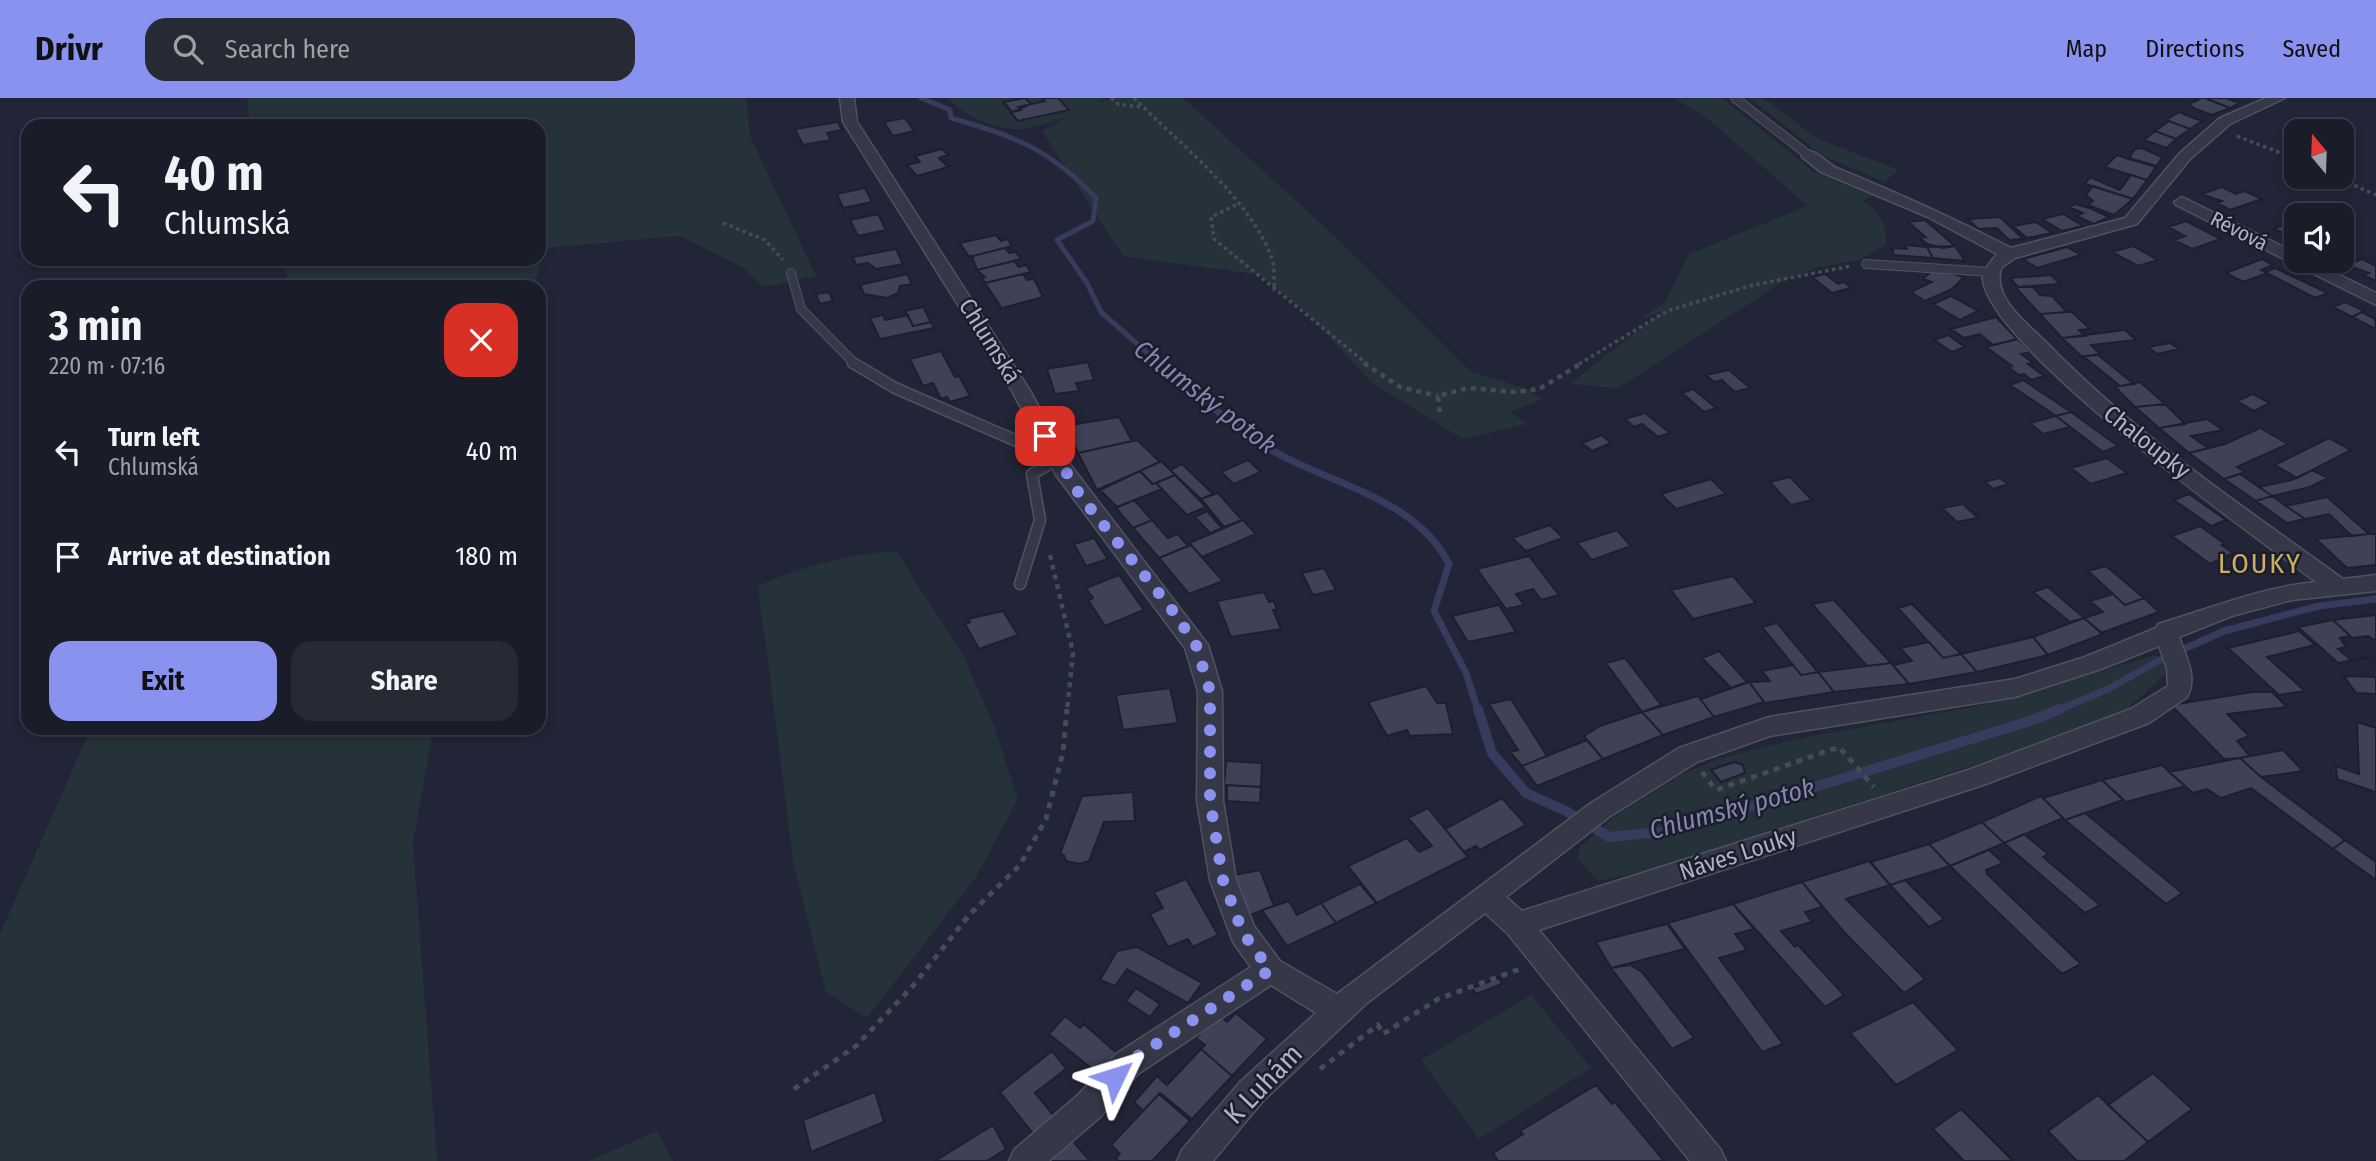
<!DOCTYPE html>
<html lang="en">
<head>
<meta charset="utf-8">
<style>
	:root { --surface:#1a1c29; --page:#272935; --text:#f1f3f6; --muted:#9fa1a8; --line:#383a46; --accent:#8a92ef }
	body { margin:0; font-family:"Fira Sans Condensed",sans-serif; background:var(--page); color:var(--text); height:100vh; display:flex; flex-direction:column; font-size:26px; white-space:nowrap }
	* { box-sizing:border-box; margin:0 }
	p { font-size:23px; color:var(--muted) }
	.icon { flex:none; width:38px; height:38px; fill:none; stroke:currentColor; stroke-width:2; stroke-linecap:round; stroke-linejoin:round }
	.map { position:relative; flex:1; overflow:hidden }
	.sheet { position:absolute; left:21px; top:182px; width:525px; height:455px; display:flex; flex-direction:column; background:var(--surface); border-radius:21px; box-shadow:0 4px 10px #0003,0 0 0 2px var(--line) }
	.sheet>* { flex:none }
	.hud { position:absolute; left:21px; top:21px; width:525px; height:147px; border-radius:21px; box-shadow:0 4px 10px #0003,0 0 0 2px var(--line); background:#1a1c29; color:var(--text); overflow:hidden }
	.needle { width:46px; rotate:341deg }
	.tools { position:absolute; left:2284px; top:21px; display:grid; gap:14px }
	.tools a { display:grid; place-items:center; width:70px; height:70px; border-radius:14px; background:var(--surface); box-shadow:0 4px 10px #0003,0 0 0 2px var(--line); font-size:35px }
	.pin { position:absolute; display:grid; place-items:center; width:60px; height:60px; color:#fff; margin:-30px; border-radius:14px; box-shadow:0 4px 10px #0006 }
	.me { position:absolute; width:77px; margin:-38px; rotate:49deg; stroke-linejoin:round; filter:drop-shadow(0 0 5px #0008) }
	.turn { display:flex; align-items:center; gap:24px; height:147px; padding:0 28px; font-size:32px }
	.turn .icon { width:91px; height:91px; stroke-width:2.5 }
	.turn b { display:block; font-size:49px; line-height:60px }
	.round { display:grid; place-items:center; flex:none; width:74px; height:74px; border-radius:21px; background:var(--page) }
	.headline { display:flex; align-items:center; justify-content:space-between; height:119px; padding:0 28px }
	h1 { font-size:42px; font-weight:700; line-height:52px }
	.cta { display:flex; gap:14px; margin-top:auto; padding:14px 28px }
	.cta a { flex:1; height:80px; border-radius:21px; background:var(--accent); color:#111; font-size:28px; font-weight:700; line-height:80px; text-align:center }
	.cta a+a { background:var(--page); color:var(--text) }
	ul { padding:0; list-style:none }
	li { display:flex; align-items:center; gap:21px; height:105px; padding:0 28px }
	li div { flex:1 }
	li b { display:block; font-size:26px }
	li em { font-style:normal }
	header { display:flex; align-items:center; gap:42px; box-sizing:border-box; height:98px; padding:0 35px; background:var(--accent); color:#111 }
	header strong { font-size:33px }
	nav { display:flex; gap:38px; margin-inline-start:auto; font-size:24px }
	.search { width:490px; height:63px; background:var(--page); display:flex; align-items:center; gap:18px; box-sizing:border-box; padding:0 24px; border-radius:21px; color:var(--muted); font-size:26px }
	.map>svg:first-child { display:block }
</style>
</head>
<body>
<header>
<strong>Drivr</strong>
<div class="search"><svg class="icon" aria-label="search" viewBox="0 0 24 24"><circle cx="10" cy="10" r="6"/><path d="M15 15l6 6"/></svg>Search here</div>
<nav><a>Map</a><a>Directions</a><a>Saved</a></nav>
</header>
<div class="map">
<svg width="2376" height="1063" viewBox="0 0 2376 1063">
	<rect width="100%" height="100%" fill="#222537"/>
	<path fill="#253239" d="M247,0H746L750,38L816,178L763,189L743,170L680,138L545,150L534,189H336L337,183L283,189L287,178L282,161H539V28H250Z
		M948,0H1105L1099,5L1112,0H1183L1341,144L1470,273L1529,292L1542,301L1511,314L1527,326L1463,341L1372,285L1308,216L1261,177L1123,158L1042,33L1067,19C1053,23 1038,29 1023,31C999,33 962,18 948,0Z
		M1674,0H1722L1814,74L1873,98L1862,103C1878,112 1888,128 1886,147L1859,162L1819,169L1784,183L1618,290L1570,286L1663,213L1639,222L1665,204L1689,156L1808,108L1707,20Z
		M1749,0H1764L1818,41L1899,72L1884,84L1822,57Z
		M896,453L963,557L994,628L1018,701L976,779L867,920L826,894L794,768L758,488C802,468 848,456 896,453Z
		M2156,557L2171,571L2125,613L2057,640L1659,769L1598,783L1577,760L1581,748L1614,719L1679,678L1717,661L1797,641L1982,607Z
		M91,630H433L413,746L437,1063H0V836Z
		M1531,897L1591,970L1479,1041L1421,962Z
		M657,1033L673,1063H589Z"/>
	<g fill="none" stroke-linecap="round" stroke-linejoin="round">
		<path stroke="#373b5d" stroke-width="5" d="M921,0L950,12L951,20C1016,39 1048,50 1096,100L1093,123L1057,142L1087,185L1101,214L1160,266"/>
		<path stroke="#373b5d" stroke-width="7" d="M1158,265C1197,296 1234,330 1277,355C1336,388 1416,401 1449,466L1434,513L1466,575L1478,613
			M2056,613L2108,591L2160,562L2224,533L2319,508L2376,501"/>
		<path stroke="#373b5d" stroke-width="10" d="M1478,611L1492,655L1526,695L1566,713L1609,739L1671,733L2033,622L2060,611"/>
	</g>
	<path fill="#3f4257" stroke="#1d1f2e" stroke-width="2" d="M1025,0L1031,6L1012,14L1004,4Z
		M1042,0H1058L1069,12L1018,23L1003,4L1012,14L1021,12L1018,9L1045,3Z
		M2194,0H2205L2230,10L2212,17L2193,10L2190,5L2198,2Z
		M2205,0H2226L2239,5L2230,10Z
		M2179,14L2191,19L2202,23L2190,31L2166,22Z
		M905,20L914,33L893,38L884,24Z
		M2169,23L2190,31L2176,41L2155,33Z
		M838,24L842,32L827,35L831,42L803,47L795,31Z
		M2155,33L2176,41L2167,50L2144,42Z
		M2142,50L2162,59L2157,68L2129,60L2135,51Z
		M942,51L948,57L939,60L948,69L917,78L907,67L920,64L915,58Z
		M2117,57L2129,61L2156,69L2147,82L2105,69Z
		M2131,77L2147,82L2133,101L2085,86L2090,79L2120,92Z
		M2093,88L2133,101L2114,117L2088,107L2093,103L2086,97Z
		M2222,89L2236,96L2245,93L2262,101L2230,112L2217,105L2222,103L2201,96Z
		M865,90L872,104L843,110L837,96Z
		M2076,106L2092,111L2109,119L2094,126L2076,118L2083,115L2069,109Z
		M878,116L886,132L858,138L850,122Z
		M2063,116L2083,128L2062,133L2042,121Z
		M2000,119L2023,141L2009,142L1997,130L1978,131L1968,121Z
		M1925,122L1955,148L1943,150L1927,146L1920,140L1926,139L1908,124Z
		M2186,123L2221,141L2192,151L2174,142L2185,138L2168,129Z
		M2294,123L2296,144L2289,141L2295,139L2273,131Z
		M2036,124L2052,135L2027,140L2013,128Z
		M996,137L1001,143L1007,141L1012,148L969,159L960,145Z
		M1905,147L1927,149L1933,160L1894,157L1892,150L1907,151Z
		M1955,148L1965,163L1933,160L1927,149Z
		M2133,148L2158,162L2138,168L2112,154Z
		M2067,149L2081,157L2037,170L2023,161Z
		M1005,150L1009,155L1016,154L1021,161L977,172L972,158L969,159Z
		M896,151L903,166L876,171L868,165L856,167L853,159Z
		M2262,161L2273,167L2261,172L2265,174L2275,170L2328,195L2315,200L2267,175L2243,184L2226,175Z
		M2362,161L2376,168V183L2364,177L2369,175L2346,167Z
		M1014,163L1019,169L1026,167L1031,174L985,185L982,180L985,179L977,172Z
		M1934,171L1964,179L1952,191L1925,203L1911,194L1932,184L1923,181Z
		M907,176L912,186L900,188L898,195L887,200L864,196L860,187Z
		M1023,176L1027,182L1034,181L1043,199L999,211L1001,209L985,185Z
		M1825,176L1838,186L1844,184L1851,190L1832,195L1812,179Z
		M2051,177L2060,186L2018,189L2010,180Z
		M2019,189H2033L2040,197L2052,198L2067,214L2040,216L2016,190Z
		M829,194L833,203L820,206L816,196Z
		M1951,198L1978,213L1960,222L1933,206Z
		M2345,204L2364,213L2352,219L2333,209Z
		M923,209L931,224L913,228L905,213Z
		M2067,214H2072L2090,231L2079,232L2085,238L2062,240L2040,216Z
		M2362,214L2375,221L2376,231L2352,219Z
		M883,217L885,222L908,217L913,228L931,224L934,230L880,241L870,220Z
		M1996,219L2017,241L1993,247L1980,236L1964,240L1951,231Z
		M2125,232L2136,242L2091,247L2100,256L2082,259L2062,240Z
		M1948,237L1965,249L1952,254L1934,242Z
		M2018,241L2031,254L2021,256L2033,265L2028,266L2044,278L2031,282L2024,276L2019,277L2008,269L2012,268L1986,249Z
		M2170,245L2179,251L2157,256L2148,249Z
		M941,253L955,279L959,278L970,298L950,304L947,299L941,301L933,285L923,288L910,261Z
		M2098,257L2134,286L2120,288L2083,258Z
		M1088,264L1094,282L1076,285L1079,293L1055,296L1047,271Z
		M1729,272L1750,290L1735,294L1722,282L1714,284L1706,277Z
		M2023,282L2071,314L2056,318L2010,287Z
		M2140,284L2165,306L2135,309L2115,289Z
		M1693,291L1716,310L1704,314L1682,295Z
		M2253,296L2270,305L2254,313L2237,303Z
		M2165,306L2185,326L2159,330L2135,309Z
		M2071,314L2118,348L2103,354L2056,318Z
		M1645,315L1670,335L1658,339L1642,326L1634,329L1625,321Z
		M2056,318L2070,329L2043,336L2030,325Z
		M1119,319L1132,343L1078,355L1064,328Z
		M2207,321L2223,332L2191,338L2208,350L2189,355L2159,330Z
		M2260,330L2288,346L2237,369L2245,374L2224,381L2189,355L2225,346Z
		M1602,337L1611,345L1592,353L1582,345Z
		M2329,340L2351,352L2297,380L2275,367Z
		M1137,342L1160,364L1097,392L1078,355Z
		M2107,360L2127,375L2091,386L2071,370Z
		M1248,362L1261,374L1234,386L1221,374Z
		M1161,363L1175,377L1153,386L1140,373Z
		M1182,366L1213,396L1201,401L1170,372Z
		M2312,372L2328,380L2310,389L2272,398L2259,389L2292,382Z
		M1140,373L1152,386L1156,385L1162,391L1117,409L1100,392Z
		M2240,376L2259,389L2272,398L2256,403L2224,381Z
		M1175,377L1206,409L1187,417L1156,385Z
		M1790,379L1812,402L1791,407L1770,384Z
		M1999,380L2008,386L1993,391L1985,384Z
		M1711,381L1726,396L1676,411L1661,396Z
		M1218,395L1242,422L1224,429L1201,401Z
		M2189,396L2226,422L2211,428L2174,402Z
		M2272,398L2286,408L2305,421L2287,425L2256,403Z
		M2327,399L2369,436L2352,438L2329,416L2305,421L2286,408Z
		M1134,402L1152,422L1133,430L1116,410Z
		M1963,406L1978,420L1957,424L1942,410Z
		M1207,413L1222,430L1210,435L1195,419Z
		M1152,422L1168,440L1178,436L1188,448L1159,460L1133,430Z
		M1243,422L1256,436L1202,459L1189,445Z
		M1550,427L1563,440L1526,453L1512,440Z
		M2200,428L2225,446L2222,447L2233,455L2210,466L2172,438Z
		M1617,432L1631,448L1592,462L1577,445Z
		M2369,436H2376V467L2347,470L2316,441Z
		M1094,440L1108,461L1086,468L1074,446Z
		M1191,447L1223,483L1189,496L1159,460Z
		M1529,458L1559,497L1541,502L1533,491L1516,496L1524,507L1506,511L1477,471Z
		M2106,468L2144,500L2125,507L2088,473Z
		M1324,470L1336,492L1313,497L1302,475Z
		M1119,477L1144,512L1105,528L1088,502L1093,500L1086,490Z
		M1733,478L1756,505L1693,521L1671,492Z
		M2048,489L2084,520L2070,524L2033,494Z
		M1264,494L1269,504L1274,503L1277,512H1273L1281,531L1231,539L1217,503Z
		M2113,496L2125,507L2144,500L2159,514L2101,535L2084,520L2103,514L2090,503Z
		M1834,502L1891,565L1867,568L1812,506Z
		M1912,506L1961,556L1943,560L1898,510Z
		M1499,507L1516,534L1468,544L1452,518Z
		M1003,513L1018,537L979,551L965,526L970,524L968,521Z
		M2376,517V543L2368,538L2352,540L2333,522Z
		M2084,520L2103,536L2048,557L2033,539Z
		M2333,522L2350,538L2340,540L2346,549L2338,551L2351,562L2365,559L2371,562L2365,560L2338,565L2298,529Z
		M1777,525L1818,574L1801,577L1762,529Z
		M2299,533L2315,547L2267,559L2305,593L2279,597L2228,550Z
		M2033,539L2048,557L1977,574L1961,556Z
		M1929,544L1943,560L1961,556L1977,574L1909,586L1893,567L1912,563L1900,550Z
		M1719,553L1747,584L1731,590L1702,560Z
		M1625,560L1661,607L1642,614L1606,565Z
		M1891,565L1909,586L1834,594L1818,574Z
		M1793,567L1801,577L1818,574L1834,594L1765,605L1749,584L1770,583L1762,573Z
		M2344,578L2376,579V596L2356,595Z
		M1749,584L1764,604L1714,619L1698,598L1701,601Z
		M1426,588L1437,605H1446L1453,636L1410,638L1407,632L1387,638L1368,604Z
		M1170,590L1178,625L1123,632L1116,597Z
		M2252,594H2272L2287,609L2227,616L2249,638L2237,643L2250,658L2240,660L2224,661L2171,607Z
		M1698,598L1714,619L1663,637L1642,614Z
		M1511,601L1547,658L1522,668L1510,654L1518,652L1489,606Z
		M1642,614L1663,637L1603,661L1584,638L1600,628Z
		M2357,624L2376,630V694L2337,681L2336,668L2359,676Z
		M1587,642L1603,661L1537,688L1522,668Z
		M2283,652L2303,673L2261,679L2240,660Z
		M2240,660L2261,679L2345,742L2333,751L2251,690L2221,700L2207,691L2193,695L2169,674Z
		M1226,663L1262,665L1261,689L1224,687Z
		M1734,664L1743,667L1745,675L1721,684L1711,672Z
		M2162,667L2185,688L2126,704L2102,682Z
		M2102,682L2123,702L2065,722L2043,700Z
		M1227,687L1261,689L1260,705L1227,703Z
		M1133,694L1135,723L1104,724L1089,763L1079,766L1066,763L1064,757L1060,756L1082,698Z
		M2041,698L2063,720L2004,745L1982,724Z
		M1502,700L1526,727L1480,752L1476,748L1464,754L1445,731Z
		M1428,710L1468,759L1377,805L1348,768L1407,740L1419,754L1432,748L1408,720Z
		M2085,715L2182,795L2166,806L2065,722Z
		M1982,724L2004,745L1950,768L1929,746Z
		M2024,736L2048,756L2043,759L2100,807L2085,815L2004,745Z
		M2345,742L2376,764V782L2333,751Z
		M1929,746L1950,768L1890,787L1871,764Z
		M1989,752L2003,765L1986,772L1987,776L2081,866L2062,876L1950,768Z
		M1869,763L1890,787L1846,801L1925,881L1904,895L1844,834L1802,784Z
		M1260,772L1274,808L1250,817L1234,777Z
		M1186,781L1218,837L1193,849L1188,841L1168,849L1150,816L1163,810L1154,794Z
		M1905,782L1944,821L1929,829L1890,787Z
		M1802,784L1822,809L1805,814L1812,824L1781,833L1795,849L1798,847L1844,897L1825,909L1733,806Z
		M1360,786L1376,805L1336,825L1321,805Z
		M1289,803L1297,817L1321,805L1336,825L1287,848L1262,812Z
		M1733,806L1754,831L1735,836L1747,852L1719,860L1783,946L1762,954L1668,825Z
		M1667,826L1685,851L1611,870L1596,844Z
		M1137,849L1202,885L1188,905L1127,871L1115,888L1100,882L1117,853Z
		M1630,867L1642,874L1694,940L1672,951L1611,870Z
		M1499,880L1502,886L1476,896L1472,890Z
		M1136,890L1160,906L1150,919L1126,903Z
		M1913,904L1958,952L1896,987L1850,935Z
		M1236,915L1267,941L1232,978L1201,951L1205,947L1196,940L1218,916L1227,924Z
		M1065,918L1080,930L1084,926L1121,959L1102,979L1049,936Z
		M1201,951L1232,978L1192,1021L1160,995L1143,1013L1134,1004L1157,978L1167,987Z
		M1052,953L1066,971L1035,995L1055,1019L1034,1037L1000,994Z
		M2153,975L2192,1011L2148,1044L2108,1007Z
		M1596,987L1612,1006L1615,1004L1664,1063H1498L1493,1055L1523,1036L1520,1033Z
		M875,994L884,1024L811,1054L803,1022Z
		M1159,996L1190,1023L1152,1063H1118L1116,1060L1120,1056L1111,1047Z
		M2098,997L2148,1044L2124,1063H2077L2048,1033Z
		M1961,1011L2013,1063H1964L1933,1031Z
		M993,1027L1006,1051L987,1063H935Z
		M1070,1040L1090,1063H1043Z"/>
	<g fill="none" stroke-linecap="round" stroke-linejoin="round">
		<defs>
			<path id="service-far1" d="M1735,0L1807,56
				M1866,166L1991,174
				M791,175L801,211L855,266"/>
			<path id="service" d="M853,265L895,290L1058,361L1032,376L1040,422L1020,486"/>
			<path id="minor" d="M840,0H854L857,24L1029,291L1072,369L1208,547L1222,593L1223,703L1236,782L1254,828L1280,863L1337,896L1591,705L1679,650L1769,619L2015,581L2085,559L2156,530L2158,526C2209,511 2261,489 2316,484C2260,442 1971,238 1983,174L1997,156L1928,119L1821,74L1802,59V53C1816,49 1826,66 1839,71C1898,95 1955,121 2011,150L2125,120L2180,55L2220,20L2266,0H2285L2230,26L2190,61L2137,126L2015,160L2002,169C1998,178 1999,186 2003,195C2012,215 2033,231 2048,246C2136,337 2241,407 2343,481L2376,477V493L2292,502L2232,518L2179,539C2186,559 2198,579 2187,599L2149,625L1983,687L1539,832L1721,1052L1726,1063H1690L1508,836L1485,815L1367,905L1263,1003L1213,1063H1177L1182,1052L1241,983L1316,915L1271,887L1138,976L1100,1019L1049,1063H1009L1014,1052L1078,997L1116,956L1251,869L1233,844L1210,782L1197,703L1198,593L1185,550L1056,377L1011,291L843,24ZM2159,548L2167,570L2168,588L2131,611L1968,672L1522,813L1506,799L1609,719L1697,664L1770,638L2015,599L2101,571Z
				M2182,99L2296,155V163H2311L2376,195V207L2176,107L2174,104Z"/>
		</defs>
		<use href="#service-far1" stroke="#505262" stroke-width="10"/>
		<use href="#service" stroke="#505262" stroke-width="13"/>
		<use href="#minor" stroke="#505262" stroke-width="3"/>
		<path stroke="#424d55" stroke-width="3.5" stroke-dasharray="3.5 3.5" stroke-linecap="butt" d="M1111,0L1118,6L1141,9
			M1134,0C1178,44 1251,101 1272,161C1275,171 1274,182 1274,193
			M2237,38L2296,61
			M2335,79L2376,97
			M1236,107L1211,119L1214,141L1367,266
			M723,125L765,142L783,162
			M1579,266L1667,213L1753,187L1851,168"/>
		<path stroke="#424d55" stroke-width="4.5" stroke-dasharray="5 5" stroke-linecap="butt" d="M1364,265L1400,289L1438,298
			M1440,314L1438,298L1468,290L1515,294L1539,291L1582,265
			M1050,457L1073,555L1067,613"/>
		<path stroke="#424d55" stroke-width="5" stroke-dasharray="6 6" stroke-linecap="butt" d="M1702,674L1716,692L1839,649L1874,689
			M1320,971L1378,927L1383,936L1438,901L1520,871
			M794,991L856,948L912,889L970,816L1020,767L1046,721L1063,654L1067,611"/>
		<use href="#service-far1" stroke="#363847" stroke-width="8"/>
		<use href="#service" stroke="#363847" stroke-width="10"/>
		<use href="#minor" fill="#363847" fill-rule="evenodd"/>
	</g>
	<g fill="none" stroke-linecap="round" stroke-linejoin="round">
		<path stroke="#8a92ef" stroke-width="12" stroke-dasharray="0 21.6" d="M1045,338L1081,399L1170,509L1196,547L1210,593V703L1223,782L1243,835L1270,872L1127,965L1115,979"/>
	</g>
	<g text-anchor="middle" dominant-baseline="central" stroke-width="5" stroke-linejoin="round" paint-order="stroke">
		<g font-size="21" fill="#b0b2c4" stroke="#1b1d2c">
			<text transform="translate(2239 133) rotate(27)">Révová</text>
		</g>
		<g font-size="24" fill="#b0b2c4" stroke="#1b1d2c">
			<text transform="translate(990 243) rotate(58)">Chlumská</text>
			<text transform="translate(2147 344) rotate(38)">Chaloupky</text>
			<text transform="translate(1738 756) rotate(-18)">Náves Louky</text>
		</g>
		<g font-size="26" font-style="italic" fill="#8287af" stroke="#1b1d2c">
			<text transform="translate(1205 299) rotate(37)">Chlumský potok</text>
			<text transform="translate(1732 711) rotate(-15)">Chlumský potok</text>
		</g>
		<g font-size="28" letter-spacing="2" fill="#cbb064" stroke="#1b1d2c">
			<text x="2260" y="465">LOUKY</text>
		</g>
		<g font-size="28" fill="#b0b2c4" stroke="#1b1d2c">
			<text transform="translate(1263 986) rotate(-46)">K Luhám</text>
		</g>
	</g>
</svg>
<div class="tools">
<a><svg class="needle" viewBox="-14 -14 28 28"><path d="M0-13l5 13h-10z" fill="#e53935"/><path d="M0 13l5-13h-10z" fill="#9fa1a8"/></svg></a>
<a><svg class="icon" aria-label="sound" viewBox="0 0 24 24"><path d="M4 9h4l5-4v14l-5-4H4zM17 9q2 3 0 6"/></svg></a>
</div>
<div class="pin" style="left:1045px;top:338px;background:#d93025"><svg class="icon" aria-label="arrive" viewBox="0 0 24 24"><path d="M6 21V4h12l-3 4 3 4H6"/></svg></div>
<svg class="me" style="left:1115px;top:979px" viewBox="-20 -20 40 40"><path d="M0-17L14 15 0 8-14 15z" fill="#8a92ef" stroke="#fff" stroke-width="4"/></svg>
<div class="hud">
<div class="turn"><svg class="icon" aria-label="left" viewBox="0 0 24 24"><path d="M17 20v-9H6M10 6l-5 5 5 5"/></svg><div><b>40 m</b>Chlumská</div></div>
</div>
<section class="sheet">
<div class="headline"><div><h1>3 min</h1><p>220 m · 07:16</p></div><a class="round" style="background:#d93025;color:#fff"><svg class="icon" aria-label="close" viewBox="0 0 24 24"><path d="M6 6l12 12M18 6L6 18"/></svg></a></div>
<ul>
<li><svg class="icon" aria-label="left" viewBox="0 0 24 24"><path d="M17 20v-9H6M10 6l-5 5 5 5"/></svg><div><b>Turn left</b><p>Chlumská</p></div><em>40 m</em></li>
<li><svg class="icon" aria-label="arrive" viewBox="0 0 24 24"><path d="M6 21V4h12l-3 4 3 4H6"/></svg><div><b>Arrive at destination</b></div><em>180 m</em></li>
</ul>
<div class="cta"><a>Exit</a><a>Share</a></div>
</section>
</div>
</body>
</html>
